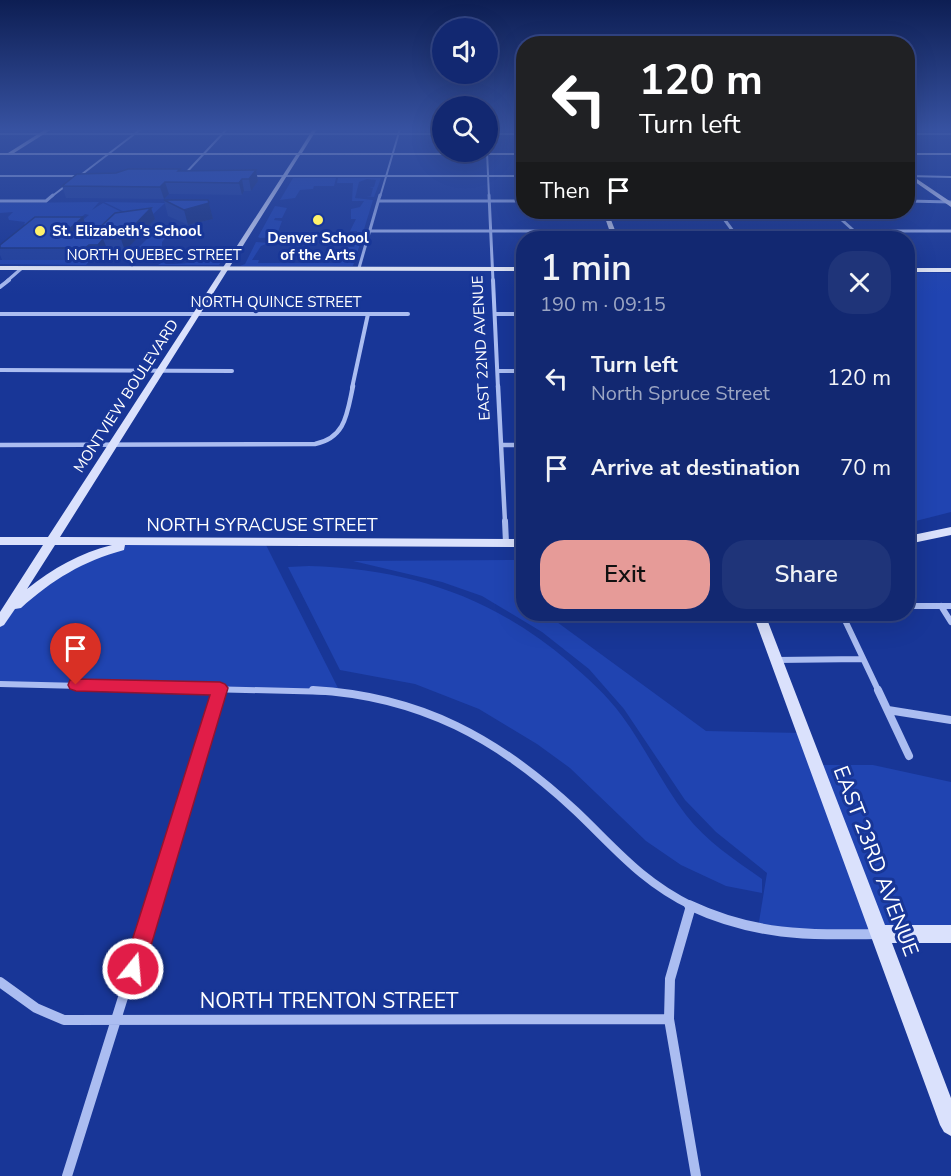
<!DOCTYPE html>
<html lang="en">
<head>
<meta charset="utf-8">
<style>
	:root { --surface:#122871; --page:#1f3479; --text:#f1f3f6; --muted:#9ca6c3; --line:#314484; --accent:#e69b98 }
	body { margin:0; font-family:"Nunito Sans",sans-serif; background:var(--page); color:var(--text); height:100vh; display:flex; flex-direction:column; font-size:22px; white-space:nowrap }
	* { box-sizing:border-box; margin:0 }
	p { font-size:20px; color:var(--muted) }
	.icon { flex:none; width:33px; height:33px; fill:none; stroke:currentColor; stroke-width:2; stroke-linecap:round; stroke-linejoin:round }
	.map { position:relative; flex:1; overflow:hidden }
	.drawer { position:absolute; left:516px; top:231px; width:399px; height:390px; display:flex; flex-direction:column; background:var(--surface); border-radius:24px; box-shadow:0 6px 24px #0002,0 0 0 2px var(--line) }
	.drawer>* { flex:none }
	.guide { position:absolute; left:516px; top:36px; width:399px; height:183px; border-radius:24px; box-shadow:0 6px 24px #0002,0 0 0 2px var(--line); background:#202124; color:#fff; overflow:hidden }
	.tools { position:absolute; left:432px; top:18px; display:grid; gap:12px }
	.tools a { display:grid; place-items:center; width:66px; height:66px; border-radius:50%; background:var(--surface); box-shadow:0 6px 24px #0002,0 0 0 2px var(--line); font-size:30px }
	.pin { position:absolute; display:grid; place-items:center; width:51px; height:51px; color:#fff; margin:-62px -26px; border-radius:50% 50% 50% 0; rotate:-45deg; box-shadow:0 0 6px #0007 }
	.pin .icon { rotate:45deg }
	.me { position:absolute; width:66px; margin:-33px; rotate:17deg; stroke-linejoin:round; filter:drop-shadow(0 0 4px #0008) }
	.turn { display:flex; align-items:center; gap:21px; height:126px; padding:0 24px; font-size:27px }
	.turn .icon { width:78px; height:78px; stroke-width:2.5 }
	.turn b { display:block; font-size:42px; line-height:51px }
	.then { display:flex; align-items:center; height:57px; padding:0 24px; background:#0003; gap:12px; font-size:22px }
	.round { display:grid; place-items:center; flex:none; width:63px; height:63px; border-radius:24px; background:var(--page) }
	.overview { display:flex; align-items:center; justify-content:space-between; height:102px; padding:0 24px }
	h1 { font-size:36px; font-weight:600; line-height:45px }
	.button { display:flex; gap:12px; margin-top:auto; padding:12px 24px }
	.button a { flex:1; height:69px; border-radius:24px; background:var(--accent); color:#111; font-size:24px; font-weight:600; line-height:69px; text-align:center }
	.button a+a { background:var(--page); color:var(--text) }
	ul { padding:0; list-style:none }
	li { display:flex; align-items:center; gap:18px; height:90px; padding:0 24px }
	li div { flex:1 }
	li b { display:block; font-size:22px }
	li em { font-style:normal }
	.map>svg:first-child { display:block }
</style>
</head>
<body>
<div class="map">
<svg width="951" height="1176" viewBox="0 0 951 1176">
	<rect width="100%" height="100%" fill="#183697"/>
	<path fill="#2044b1" d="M293,178H336L334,186H314L313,189L300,190L295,198L280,200Z
		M338,178H381L374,197L366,196H371L373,188H369L374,187L376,180L367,179L359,182L355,198L373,200L361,239L357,237V231H350L356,219H351V209L360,207L364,201H352L353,183H337Z
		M99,202L92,210L103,203L134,218L111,226L77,225L89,215L85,214L72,225H24L25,222L9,220L8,217L13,212L0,213V203Z
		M104,202L165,203L150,217L131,215Z
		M275,206L287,208L282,218H275L274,220L282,221L276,237L260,238L258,237Z
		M164,228L171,231L162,242V248L132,254L155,231Z
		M256,242L268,243L261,246L252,260H259L258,263H336L337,260H342L346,247H354L356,243L360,244L353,266H240L245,264Z
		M222,248H230L219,265H158L163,262L166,264C183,264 211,263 222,248Z
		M0,260H90L86,265L0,264Z
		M908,272L951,273V512L908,523Z
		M141,542L265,543L340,692L0,684V622L40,583L116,547Z
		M522,560L524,614H546L706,731L803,733L816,765H873L951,782V935L758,928L767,873L716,832L685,800L624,709L589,669L542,632L482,596L442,582L353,561Z
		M309,566C409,569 491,596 568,661C587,678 607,695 622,716C645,747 662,784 686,815C706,841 735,860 762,879V893L726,886L681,865L646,841L570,768L537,744L479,709L415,684L340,670L288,567Z"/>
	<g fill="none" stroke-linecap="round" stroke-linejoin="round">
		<path stroke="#abbdf1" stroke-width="2" d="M0,134H442
			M488,134H524
			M908,134H951
			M487,152L489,197
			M0,176H80
			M183,176L227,129
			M249,176H524
			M908,176L951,177
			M77,178L141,129
			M51,197L68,184
			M380,197L400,129"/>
		<path stroke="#abbdf1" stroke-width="3" d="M489,195L493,281
			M0,201H46L53,195
			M379,201H524
			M908,201L951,202
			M719,212L738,238
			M833,212L862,238
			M370,231H951
			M359,268L380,195
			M7,281L22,268"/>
		<path stroke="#abbdf1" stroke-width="4" d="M493,280L498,388
			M0,287L9,280
			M0,314H408
			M495,314H524
			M0,370L232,371
			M498,371H524
			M352,388L368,314"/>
		<path stroke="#abbdf1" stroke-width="4.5" d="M498,386L505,522
			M0,445L315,444C346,438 347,413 353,386
			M501,445H524"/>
		<path stroke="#abbdf1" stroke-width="6" d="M505,521L506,543
			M908,606H951
			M941,606L951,622
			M842,614L879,692
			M776,660L863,659
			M0,684L333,692
			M219,692L220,688"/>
		<path stroke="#abbdf1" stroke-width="8" d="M313,690C421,696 499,739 576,811C616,849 641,881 692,906
			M878,690L909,756
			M888,710L951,720
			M152,906L219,690"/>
		<path stroke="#abbdf1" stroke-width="10" d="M689,905C755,936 808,935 878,934
			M691,906L670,979L669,1019L696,1176
			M0,982L36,1008L64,1020L669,1019
			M67,1176L152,905"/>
		<path fill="#dae1fc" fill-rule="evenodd" d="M46,129H52L14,153H298L313,129H317L302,153H524V155H300L60,537L524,539V547L125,545L124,550C83,561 52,580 21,608L15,609L4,625L0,627V612L43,545H0V537H48L296,155H0V153H8ZM55,545H112C80,553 53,568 27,589Z
			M908,153H951V155H908Z
			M908,173L951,202V207L908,177Z
			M603,212H608L618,238H612Z
			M951,527V535L908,544V536Z
			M753,614H765L885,925H951V943H892L951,1098V1136L944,1132L940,1125Z"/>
		<path fill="#f5f7ff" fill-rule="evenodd" d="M0,266L524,267V271L0,270Z
			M908,268H951V272H908Z"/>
	</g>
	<path fill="#21409d" d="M180,169V171L256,170L258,181L251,191H244L242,195L169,194L164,199L66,198L62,186L116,173Z
		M164,200L212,216L213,219L188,225L168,216Z
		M151,208L155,219L125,251H108L102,257H93L90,260H2L0,255V245L87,229L86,230L98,229Z"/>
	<path fill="#1b347f" d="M256,170L258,181L251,191L249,179Z
		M242,179L244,191L242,195L239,183Z
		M165,182L169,194L164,199L160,187Z
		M208,200L213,219L188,225L184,210Z
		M151,208L155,219L125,251L121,239Z
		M83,217L87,229L72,243L67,231Z
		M103,239L108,251L102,257L98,245Z
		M89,245L93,257L90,260L85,248Z"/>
	<path fill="#264ab6" stroke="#1b347f" stroke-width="1.5" d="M128,169H180L178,171L256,170L249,179H242L239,183L165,182L160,187L62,186L77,174L116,173Z
		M164,200H208L209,203L184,210Z
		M151,208L121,239H103L98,245H89L85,248H0V245L35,217H83L67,231L98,229L115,213Z"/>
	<linearGradient id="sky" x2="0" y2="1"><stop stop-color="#0d1e53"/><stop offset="0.44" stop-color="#3752a1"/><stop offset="1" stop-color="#3752a1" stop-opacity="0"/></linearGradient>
	<rect width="951" height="294" fill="url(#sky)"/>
	<path fill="#e11d48" stroke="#92132f" stroke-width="1.5" d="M76,679L220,682L225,684L228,688L144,969L140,976L133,979L126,976L123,969L210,695L76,691L70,689L68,685L70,680Z"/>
	<g fill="#fff26b" stroke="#183697" stroke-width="2">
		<circle cx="318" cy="220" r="6"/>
		<circle cx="40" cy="231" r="6"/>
	</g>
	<g text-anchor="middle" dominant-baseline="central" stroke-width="6" stroke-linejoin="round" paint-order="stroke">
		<g font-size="15" font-weight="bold" fill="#fff" stroke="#183697" text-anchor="start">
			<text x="52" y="231">St. Elizabeth’s School</text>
			<text x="318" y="238" text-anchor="middle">Denver School<tspan x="318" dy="17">of the Arts</tspan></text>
		</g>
		<g font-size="15" fill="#fff" stroke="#183697">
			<text x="154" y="255">NORTH QUEBEC STREET</text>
			<text x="276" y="302">NORTH QUINCE STREET</text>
			<text transform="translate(481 348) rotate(-93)">EAST 22ND AVENUE</text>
			<text transform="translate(126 396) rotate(-57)">MONTVIEW BOULEVARD</text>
		</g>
		<g font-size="18" fill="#fff" stroke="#183697">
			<text x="262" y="525">NORTH SYRACUSE STREET</text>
		</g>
		<g font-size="21" fill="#fff" stroke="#183697">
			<text transform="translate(876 861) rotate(69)">EAST 23RD AVENUE</text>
			<text x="329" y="1001">NORTH TRENTON STREET</text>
		</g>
	</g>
</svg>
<div class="tools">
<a><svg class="icon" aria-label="sound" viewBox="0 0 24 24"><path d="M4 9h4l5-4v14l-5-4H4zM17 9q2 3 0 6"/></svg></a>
<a><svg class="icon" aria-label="search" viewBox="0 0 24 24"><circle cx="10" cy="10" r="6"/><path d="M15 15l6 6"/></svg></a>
</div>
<div class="pin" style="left:76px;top:685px;background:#d93025"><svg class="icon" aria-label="arrive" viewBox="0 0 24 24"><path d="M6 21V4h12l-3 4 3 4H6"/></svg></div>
<svg class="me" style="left:133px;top:969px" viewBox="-20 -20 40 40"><circle r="17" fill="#e11d48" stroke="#fff" stroke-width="3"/><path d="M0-11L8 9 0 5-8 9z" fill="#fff"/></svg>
<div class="guide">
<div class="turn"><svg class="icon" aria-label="left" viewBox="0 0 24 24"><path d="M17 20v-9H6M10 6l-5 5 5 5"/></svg><div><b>120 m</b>Turn left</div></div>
<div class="then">Then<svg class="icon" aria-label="arrive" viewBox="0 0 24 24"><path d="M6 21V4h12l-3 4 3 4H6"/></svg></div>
</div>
<section class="drawer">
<div class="overview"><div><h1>1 min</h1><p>190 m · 09:15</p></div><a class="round"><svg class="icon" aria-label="close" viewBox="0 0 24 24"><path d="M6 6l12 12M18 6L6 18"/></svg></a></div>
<ul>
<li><svg class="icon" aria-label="left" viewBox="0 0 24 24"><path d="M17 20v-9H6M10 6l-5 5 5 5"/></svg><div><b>Turn left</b><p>North Spruce Street</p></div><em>120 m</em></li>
<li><svg class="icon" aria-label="arrive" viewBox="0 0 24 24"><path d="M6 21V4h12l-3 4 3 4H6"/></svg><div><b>Arrive at destination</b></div><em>70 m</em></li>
</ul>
<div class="button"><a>Exit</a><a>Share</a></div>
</section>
</div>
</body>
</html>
